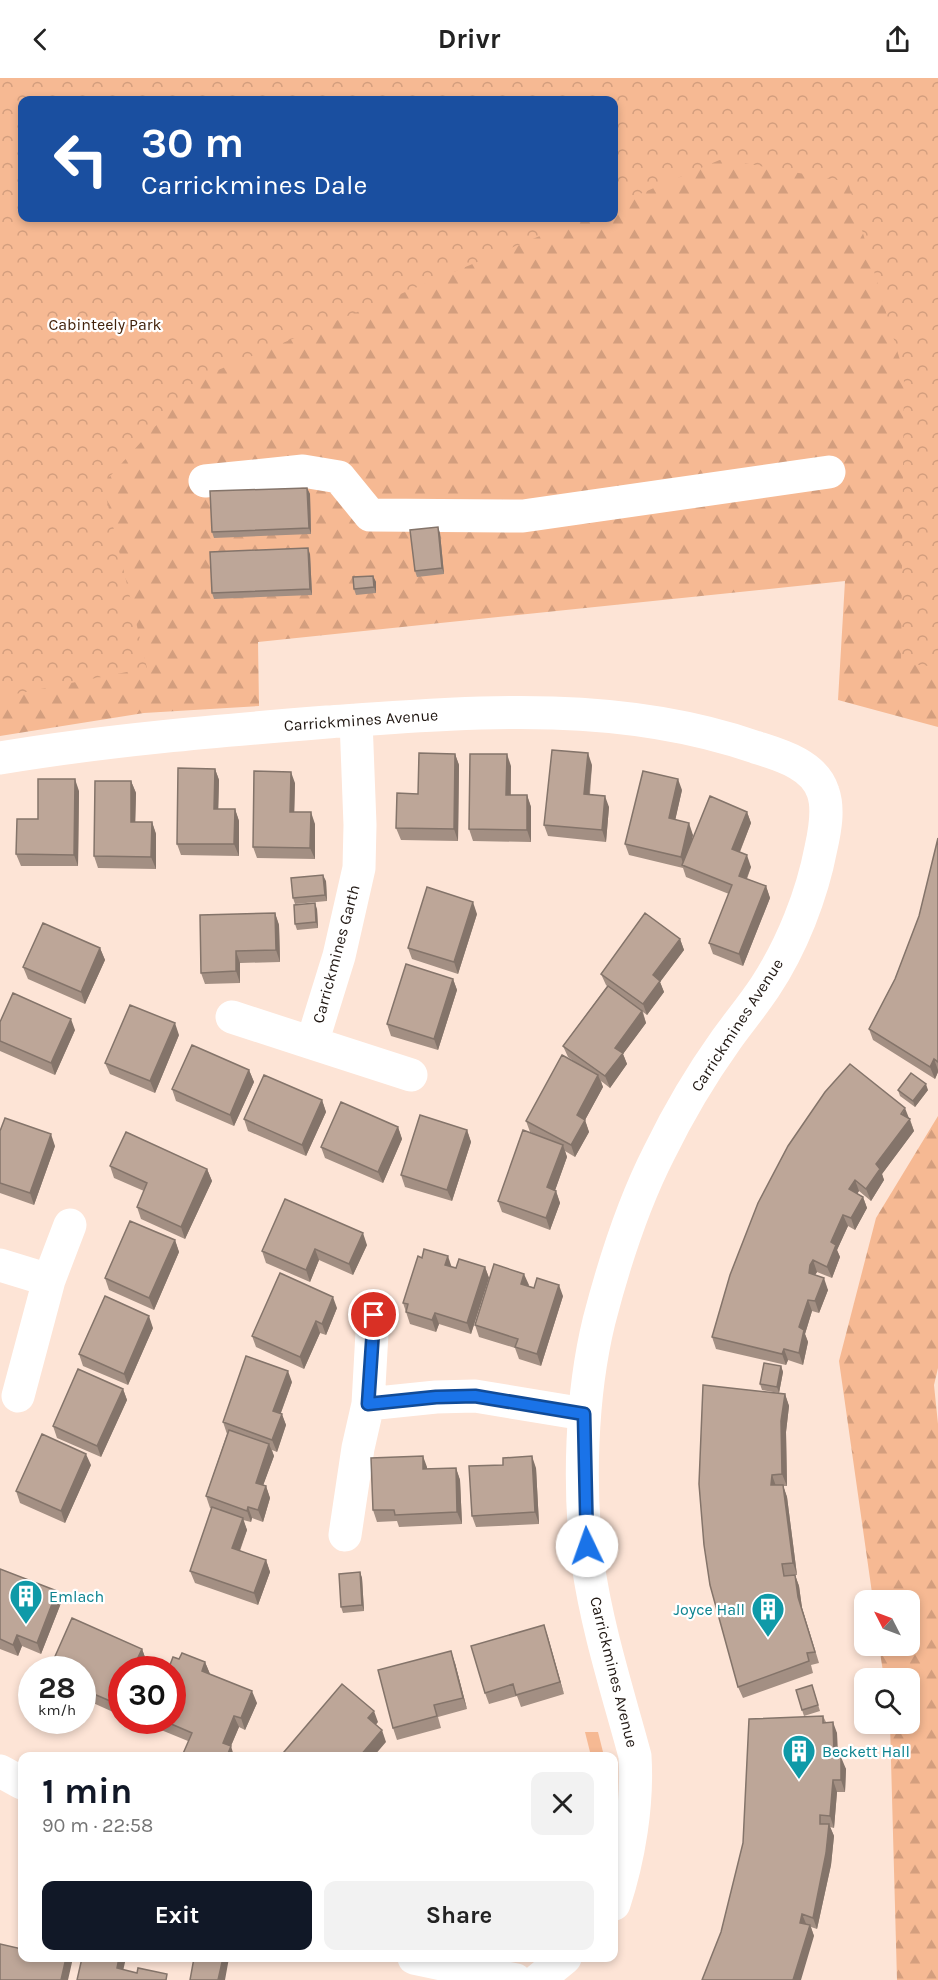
<!DOCTYPE html>
<html lang="en">
<head>
<meta charset="utf-8">
<style>
	:root { --surface:#fff; --page:#f2f2f2; --text:#222; --muted:#767676; --accent:#111827 }
	body { margin:0; font-family:Karla,sans-serif; background:var(--page); color:var(--text); height:100vh; display:flex; flex-direction:column; font-size:22px; white-space:nowrap }
	* { box-sizing:border-box; margin:0 }
	p { font-size:20px; color:var(--muted) }
	.icon { flex:none; width:33px; height:33px; fill:none; stroke:currentColor; stroke-width:2; stroke-linecap:round; stroke-linejoin:round }
	.map { position:relative; flex:1; overflow:hidden }
	.details { position:absolute; left:18px; top:1674px; width:600px; height:210px; display:flex; flex-direction:column; background:var(--surface); border-radius:12px; box-shadow:0 3px 9px #0003 }
	.details>* { flex:none }
	.guide { position:absolute; left:18px; top:18px; width:600px; height:126px; border-radius:12px; box-shadow:0 3px 9px #0003; background:#1a4fa0; color:#fff; overflow:hidden }
	.needle { width:39px; rotate:312deg }
	.fabs { position:absolute; left:854px; top:1512px; display:grid; gap:12px }
	.fabs a { display:grid; place-items:center; width:66px; height:66px; border-radius:12px; background:var(--surface); box-shadow:0 3px 9px #0003; font-size:30px }
	.speed { position:absolute; left:18px; top:1578px; display:flex; gap:12px; font-size:30px; font-weight:700; text-align:center }
	.speed>* { display:grid; place-content:center; width:78px; height:78px; border-radius:50%; background:var(--surface); box-shadow:0 3px 9px #0003; line-height:1 }
	.speed small { font-size:15px; font-weight:400 }
	.speed .limit { border:9px solid #d22; background:#fff; color:#111 }
	.pin { position:absolute; display:grid; place-items:center; width:51px; height:51px; color:#fff; margin:-26px; border:3px solid #fff; border-radius:50%; box-shadow:0 2px 6px #0007 }
	.me { position:absolute; width:66px; margin:-33px; rotate:357deg; stroke-linejoin:round; filter:drop-shadow(0 0 4px #0008) }
	.turn { display:flex; align-items:center; gap:21px; height:126px; padding:0 24px; font-size:27px }
	.turn .icon { width:78px; height:78px; stroke-width:2.5 }
	.turn b { display:block; font-size:42px; line-height:51px }
	.round { display:grid; place-items:center; flex:none; width:63px; height:63px; border-radius:12px; background:var(--page) }
	.headline { display:flex; align-items:center; justify-content:space-between; height:102px; padding:0 24px }
	h1 { font-size:36px; font-weight:700; line-height:45px; color:var(--accent) }
	.button { display:flex; gap:12px; margin-top:auto; padding:12px 24px }
	.button a { flex:1; height:69px; border-radius:12px; background:var(--accent); color:#fff; font-size:24px; font-weight:700; line-height:69px; text-align:center }
	.button a+a { background:var(--page); color:var(--text) }
	header { display:flex; justify-content:space-between; align-items:center; height:78px; padding:0 24px; background:var(--surface); font-size:27px; font-weight:700 }
	.map>svg:first-child { display:block }
</style>
</head>
<body>
<header><svg class="icon" aria-label="back" viewBox="0 0 24 24"><path d="M15 5l-7 7 7 7"/></svg>Drivr<svg class="icon" aria-label="share" viewBox="0 0 24 24"><path d="M12 15V3M7 8l5-5 5 5M5 13v7h14v-7"/></svg></header>
<div class="map">
<svg width="938" height="1902" viewBox="0 0 938 1902">
	<defs>
		<pattern id="forest-firs" width="22" height="20" patternUnits="userSpaceOnUse" patternTransform="scale(1.5)"><rect width="22" height="20" fill="#f6b993"/><path d="M5 1l3.5 6h-7zM16 11l3.5 6h-7z" fill="#d39e7e"/></pattern>
		<pattern id="park-crowns" width="20" height="18" patternUnits="userSpaceOnUse" patternTransform="scale(1.5)"><rect width="20" height="18" fill="#f6b993"/><path d="M2 6a3 3 0 1 1 6 0M12 15a3 3 0 1 1 6 0" fill="none" stroke="#d39e7e"/></pattern>
	</defs>
	<rect width="100%" height="100%" fill="#fde4d6"/>
	<path fill="#f6b993" d="M585,1654H598L604,1678H591Z"/>
	<path fill="url(#forest-firs)" d="M938,0V649L838,622L845,503L258,564L259,628L144,635L0,658V221L295,140H614V22Z
		M938,1038V1290L934,1307L938,1346V1902H897L890,1646H909V1600H884L879,1568H909V1522H873L839,1283L876,1140Z"/>
	<path fill="url(#park-crowns)" d="M0,0H938V589L901,585L904,296L848,104L722,81L614,127V22H22V140H583L199,300L103,406L147,590L0,619Z"/>
	<g fill="none" stroke-linecap="round" stroke-linejoin="round">
		<path stroke="#fff" stroke-width="33" d="M205,403L303,393L339,399L370,437L523,438L829,394
			M0,680C108,662 217,653 327,644C471,634 616,621 755,669C780,677 814,686 823,714C829,731 825,752 821,770C812,817 792,868 765,909C753,927 739,944 726,962C701,997 678,1036 659,1075C632,1128 614,1185 599,1243C581,1317 578,1410 588,1486C597,1550 618,1615 635,1678C638,1726 629,1780 614,1826
			M232,939L312,965L339,878L359,790L360,747L356,642
			M312,965L411,997
			M0,1187L49,1202L18,1318
			M49,1202L70,1147
			M368,1326L436,1319L475,1318L584,1336
			M345,1457L358,1370L368,1326L373,1237
			M0,1693L22,1705
			M414,1880L516,1902
			M538,1902L565,1880"/>
	</g>
	<path fill="#a38f83" d="M307,410L310,416L311,456L214,460L212,454Z
		M440,455L444,496L417,499L415,493Z
		M310,476L312,517L214,521L212,515Z
		M373,498L376,504V515L356,517L354,511Z
		M455,676L459,687L458,763L401,762L396,750L418,716Z
		M592,687L590,716L609,729L606,764L548,758L544,747Z
		M511,688V717H527L531,729V764L473,763L469,751Z
		M215,691L219,702L218,731H235L239,743V778L181,777L177,766Z
		M131,703L136,715L135,744H152L156,756V791L98,790L94,778Z
		M295,705L294,734L315,746V781L257,780L253,769Z
		M682,712L675,742L693,757L691,766L747,734L751,745L740,774L751,789L747,801L766,808L770,820L743,888L713,876L709,865L729,816L686,799L683,790L629,777L625,766Z
		M79,713L78,788H21L16,776L38,741Z
		M938,760V994L935,1001L873,962L869,951L895,901L919,838Z
		M326,803L327,823L295,826L293,820Z
		M317,831L318,850L297,852L295,846Z
		M275,835L279,847L280,884L240,885V905L205,906L201,895Z
		M477,836L458,896L412,881L408,870Z
		M680,861L684,872L660,904L664,914L647,937L643,934L646,945L623,976L627,986L610,1010L601,1003L603,1009L585,1042L589,1054L575,1079L565,1073L567,1079L555,1112L556,1113L560,1125L550,1152L502,1134L498,1123L534,1056L530,1054L526,1043L575,984L568,979L563,968L607,908L606,907L601,896Z
		M100,870L105,882L85,926L28,901L23,889Z
		M453,901L457,912L438,972L391,958L387,946Z
		M0,944L75,952L55,997L0,973Z
		M179,957L155,1015L110,996L105,985Z
		M249,992L254,1004L234,1048L176,1023L172,1011Z
		M898,1012H928L915,1029L900,1018Z
		M322,1022L326,1034L306,1078L248,1053L244,1041Z
		M909,1040L910,1041L914,1053L882,1096L884,1102L871,1123L859,1113L857,1116L863,1119L867,1130L855,1152L848,1148L837,1172L840,1179L832,1200L817,1194L815,1197L828,1212L819,1235L812,1233L805,1256L808,1264L803,1287L788,1282L786,1287L716,1271L712,1259Z
		M398,1049L402,1061L383,1105L325,1080L321,1069Z
		M467,1052L471,1064L452,1123L405,1109L401,1097Z
		M0,1053L55,1068L34,1127L0,1115Z
		M110,1088L207,1091L212,1103L185,1161L141,1141L137,1129L144,1113L114,1100Z
		M175,1162L179,1174L154,1232L109,1212L105,1200Z
		M367,1167L353,1197L319,1182L310,1204L266,1185L262,1173Z
		M451,1189L456,1190L485,1189L489,1200L471,1256L439,1246L436,1254L410,1246L403,1225Z
		M529,1207L528,1208L563,1218L541,1288L519,1281L515,1270L479,1259L475,1247Z
		M337,1230L326,1257L320,1255L304,1291L256,1269L252,1258Z
		M153,1250L128,1307L83,1288L79,1276Z
		M781,1288L783,1294L779,1315L762,1312L760,1306Z
		M292,1304L281,1335L286,1347L277,1374L272,1372L274,1378L263,1407L266,1408L270,1420L263,1444L252,1440L251,1444L243,1442L247,1452L240,1473L266,1482L270,1494L258,1527L195,1505L190,1493L212,1431L210,1430L206,1418L227,1356L223,1344Z
		M123,1311L127,1322L101,1379L57,1360L53,1348Z
		M785,1316L789,1328L786,1354L787,1408H783L787,1419L797,1497H795L799,1508L802,1530L819,1585L811,1587L813,1595L743,1620L738,1609Z
		M91,1387L65,1445L20,1425L16,1413Z
		M503,1387L536,1390L539,1446L476,1449L472,1438Z
		M427,1389V1391L456,1390L460,1402L462,1446L399,1449L397,1443L377,1444L373,1432Z
		M0,1491L57,1513L61,1525L41,1576L22,1568L18,1578L0,1571Z
		M360,1494L362,1500L364,1533L343,1535L341,1529Z
		M544,1547L564,1616L521,1629L517,1618L489,1626L485,1615Z
		M142,1571L146,1582L142,1592H122V1638L82,1620V1592Z
		M179,1581L205,1584L210,1596L257,1625L245,1652L239,1649L231,1668L188,1663L144,1645L143,1642H172Z
		M455,1585L467,1631L438,1639L441,1650L397,1662L393,1650Z
		M32,1606V1640L27,1638L22,1626Z
		M814,1613L820,1633L804,1638L802,1632Z
		M823,1638L826,1644L837,1655L838,1679L846,1691L845,1714H837L834,1750L830,1749L834,1758L831,1787L817,1851L811,1849L814,1858L702,1902Z
		M37,1642H69L63,1654Z"/>
	<path fill="#84746a" d="M307,410L310,416L311,456L309,450Z
		M438,449L440,455L444,496L442,490Z
		M308,470L310,476L312,517L310,511Z
		M373,498L376,504V515L374,509Z
		M588,675L592,687L588,727L584,716Z
		M455,676L459,687L458,763L454,751Z
		M507,676L511,688L510,729L506,717Z
		M215,691L219,702L218,743L214,731Z
		M291,694L295,705L294,746L290,734Z
		M75,701L79,713L78,788L74,777Z
		M678,701L682,712L673,752L669,740Z
		M131,703L136,715L135,756L131,744Z
		M527,717L531,729V764L527,752Z
		M605,718L609,729L606,764L602,752Z
		M235,731L239,743V778L234,766Z
		M311,734L315,746V781L310,770Z
		M747,734L751,745L736,783L732,771Z
		M152,744L156,756V791L151,779Z
		M689,745L693,757L685,789L684,788L681,779Z
		M747,777L751,789L743,809L739,798Z
		M323,797L326,803L327,823L325,817Z
		M766,808L770,820L743,888L739,876Z
		M473,824L477,836L458,896L454,884Z
		M315,825L317,831L318,850L316,844Z
		M275,835L279,847L280,884L276,872Z
		M680,861L684,872L660,904L664,914L647,937L643,926L653,897Z
		M100,870L105,882L85,926L81,914Z
		M236,873L240,885V905L236,893Z
		M453,901L457,912L438,972L434,961Z
		M642,933L646,945L623,976L627,986L610,1010L605,998L615,970Z
		M71,941L75,952L55,997L51,985Z
		M175,945L179,957L155,1015L150,1003Z
		M934,981L938,992V994L935,1001L930,989Z
		M249,992L254,1004L234,1048L230,1037Z
		M598,997L603,1009L585,1042L589,1054L575,1079L571,1067L577,1037Z
		M926,1006L928,1012L915,1029L913,1023Z
		M322,1022L326,1034L306,1078L302,1067Z
		M905,1030L914,1053L882,1096L884,1102L871,1123L866,1111L876,1086Z
		M398,1049L402,1061L383,1105L378,1094Z
		M467,1052L471,1064L452,1123L447,1112Z
		M51,1056L55,1068L34,1127L30,1115Z
		M563,1067L567,1079L552,1121L547,1109Z
		M207,1091L212,1103L185,1161L181,1149Z
		M855,1102L859,1113L853,1122L849,1111Z
		M556,1113L560,1125L550,1152L546,1140Z
		M863,1119L867,1130L855,1152L851,1140Z
		M843,1137L848,1148L837,1172L840,1179L832,1200L827,1189L831,1164Z
		M363,1155L367,1167L353,1197L349,1186Z
		M175,1162L179,1174L154,1232L149,1220Z
		M315,1171L319,1182L310,1204L306,1192Z
		M448,1178L452,1190L445,1187Z
		M813,1182L817,1194L814,1199L809,1195L810,1187Z
		M485,1189L489,1200L471,1256L467,1245Z
		M524,1196L529,1207L525,1217L521,1206Z
		M824,1200L828,1212L819,1235L815,1223Z
		M559,1207L563,1218L541,1288L537,1276Z
		M333,1219L337,1230L326,1257L322,1246Z
		M808,1222L812,1233L805,1256L808,1264L803,1287L799,1275V1249Z
		M435,1235L439,1246L436,1254L432,1242Z
		M149,1238L153,1250L128,1307L124,1296Z
		M316,1243L320,1255L304,1291L300,1279Z
		M784,1271L788,1282L786,1287L782,1276Z
		M781,1288L783,1294L779,1315L777,1309Z
		M288,1293L292,1304L277,1345L273,1333Z
		M123,1311L127,1322L101,1379L97,1368Z
		M785,1316L789,1328L786,1354L787,1408L782,1396L781,1343Z
		M282,1336L286,1347L277,1374L272,1362Z
		M269,1366L274,1378L260,1416L256,1405Z
		M86,1376L91,1387L65,1445L61,1433Z
		M423,1378L427,1389V1403L423,1391Z
		M532,1378L536,1390L539,1446L535,1434Z
		M456,1390L460,1402L462,1446L457,1434Z
		M772,1397L776,1408L771,1407Z
		M783,1407L787,1419L797,1497L793,1485Z
		M266,1408L270,1420L263,1444L258,1432Z
		M248,1429L252,1440L251,1444L247,1433Z
		M243,1440L247,1452L236,1482L232,1470Z
		M266,1482L270,1494L258,1527L254,1515Z
		M360,1494L362,1500L364,1533L362,1527Z
		M795,1497L799,1508L802,1530L819,1585L798,1519Z
		M57,1513L61,1525L41,1576L37,1565Z
		M544,1547L548,1559L564,1616L560,1604Z
		M17,1557L22,1568L18,1578L13,1567Z
		M142,1571L146,1582L142,1592H132Z
		M451,1573L455,1585L467,1631L463,1620Z
		M205,1584L210,1596L202,1593Z
		M252,1613L257,1625L245,1652L241,1640Z
		M374,1633L378,1644L372,1652L368,1640Z
		M234,1638L239,1649L227,1677L223,1665Z
		M69,1642L63,1654L59,1643Z
		M833,1644L837,1655L838,1691L834,1679Z
		M382,1652L386,1664L374,1678H360Z
		M231,1668L234,1678H227Z
		M841,1679L846,1691L845,1714L841,1702Z
		M833,1702L837,1714L834,1750L830,1738Z
		M829,1746L834,1758L831,1787L817,1851L813,1840Z
		M802,1836L807,1848L800,1845Z
		M810,1847L814,1858L801,1902H793Z
		M66,1880H73L68,1902H61Z
		M119,1880H126L121,1902L117,1890Z
		M223,1880H229L225,1902H218Z"/>
	<path fill="#bda698" stroke="#84746a" stroke-width="1.5" d="M307,410L309,450L212,454L210,413Z
		M438,449L442,490L415,493L410,452Z
		M308,470L310,511L212,515L210,474Z
		M373,498L374,509L354,511L353,499Z
		M552,672L588,675L584,716L605,718L602,752L544,747Z
		M419,675L455,676L454,751L396,750L397,715L418,716Z
		M470,676H507L506,717H527V752L469,751Z
		M178,690L215,691L214,731H235L234,766H177Z
		M254,693L291,694L290,734H311L310,770L253,769Z
		M643,693L678,701L669,740L689,745L681,779L625,766Z
		M38,701H75L74,777L16,776L17,741H38Z
		M95,703H131V744H152L151,779L94,778Z
		M710,718L747,734L732,771L747,777L739,798L766,808L739,876L709,865L732,807L682,787Z
		M938,760V984L934,981L930,989L869,951L895,901L919,838Z
		M323,797L325,817L293,820L291,800Z
		M427,809L473,824L454,884L408,870Z
		M315,825L316,844L295,846L294,827Z
		M275,835L276,872L236,873V893L201,895L200,837Z
		M645,835L680,861L653,897L660,903L643,926L601,896Z
		M43,845L100,870L81,914L23,889Z
		M406,886L453,901L434,961L387,946Z
		M608,908L642,933L615,970L623,975L605,998L563,968Z
		M13,915L71,941L51,985L0,963V944Z
		M130,927L175,945L150,1003L105,985Z
		M192,967L249,992L230,1037L172,1011Z
		M562,977L598,997L577,1037L585,1042L571,1067L526,1043Z
		M850,986L905,1030L901,1036L910,1041L876,1086L880,1091L866,1111L855,1102L849,1111L863,1119L851,1140L843,1137L831,1164L836,1167L827,1189L813,1182L810,1187L809,1195L824,1200L815,1223L808,1222L799,1249L804,1252L799,1275L784,1271L782,1276L712,1259L730,1197L758,1125L788,1068L825,1014Z
		M911,995L926,1006L913,1023L898,1012Z
		M264,997L322,1022L302,1067L244,1041Z
		M341,1024L398,1049L378,1094L321,1069Z
		M420,1037L467,1052L447,1112L401,1097Z
		M5,1040L51,1056L30,1115L0,1105V1053Z
		M523,1052L563,1067L547,1109L556,1113L546,1140L498,1123Z
		M126,1054L207,1091L181,1149L137,1129L147,1105L110,1088Z
		M285,1121L363,1155L349,1186L315,1171L306,1192L262,1173Z
		M130,1143L175,1162L149,1220L105,1200Z
		M424,1171L448,1178L445,1187L456,1190L459,1181L485,1189L467,1245L435,1235L432,1242L406,1234L408,1226L403,1225L418,1178L422,1180Z
		M494,1186L524,1196L521,1206L534,1210L537,1200L559,1207L537,1276L515,1269L518,1261L475,1247Z
		M280,1195L333,1219L322,1246L316,1243L300,1279L252,1258Z
		M105,1218L149,1238L124,1296L79,1276Z
		M246,1278L288,1293L273,1333L282,1336L272,1362L223,1344Z
		M764,1285L781,1288L777,1309L760,1306Z
		M78,1291L123,1311L97,1368L53,1348Z
		M703,1307L785,1316L781,1343L782,1396L772,1397L771,1407H783L793,1485L782,1486L784,1498L795,1497L798,1519L815,1574L807,1575L809,1583L738,1609L710,1507L704,1467L699,1406Z
		M229,1352L269,1366L256,1405L266,1408L258,1432L248,1429L247,1433L206,1418Z
		M42,1356L86,1376L61,1433L16,1413Z
		M423,1378V1391L456,1390L457,1434L395,1437L394,1432H373L371,1380Z
		M532,1378L535,1434L472,1438L469,1388L503,1387V1380Z
		M212,1429L243,1440L232,1470L266,1482L254,1515L190,1493Z
		M0,1491L57,1513L37,1565L17,1557L13,1567L0,1561Z
		M360,1494L362,1527L341,1529L339,1496Z
		M72,1540L142,1571L132,1592H122V1628L82,1611V1592H49Z
		M544,1547L560,1604L516,1617L513,1606L485,1615L471,1568Z
		M451,1573L463,1620L434,1627L437,1638L393,1650L378,1592Z
		M182,1575L205,1584L202,1593L252,1613L241,1640L234,1638L223,1665L231,1668L227,1678H182L192,1655L162,1642H172V1592H168L173,1579L179,1581Z
		M32,1606V1630L22,1626Z
		M342,1606L374,1633L368,1640L382,1652L360,1678H289L284,1674Z
		M812,1607L818,1627L802,1632L796,1612Z
		M823,1638V1645L833,1644L834,1679H841V1702H833L830,1738L820,1737V1746H829L826,1775L813,1840L802,1836L800,1845L810,1847L793,1902H702L721,1854L743,1765L749,1641Z
		M0,1866L22,1871V1880H66L61,1902H0Z
		M82,1880H119L117,1890L137,1895L138,1890L167,1896L166,1902H77Z
		M194,1880H223L218,1902H190Z"/>
	<g fill="none" stroke-linecap="round" stroke-linejoin="round">
		<defs>
			<path id="route" d="M374,1237L368,1326L436,1319L475,1318L584,1336L587,1468"/>
		</defs>
		<use href="#route" stroke="#114b97" stroke-width="15"/>
		<use href="#route" stroke="#1a73e8" stroke-width="10"/>
	</g>
	<defs>
		<symbol id="building-pin" viewBox="-11 -11 22 30"><path d="M0 17L-7.5 6A9.5 9.5 0 1 1 7.5 6Z" fill="#0f9aa8" stroke="#fff"/><path d="M-4-6H4V6H1V3H-1V6H-4ZM-2.5-4.3h1.7v1.8h-1.7ZM.8-4.3h1.7v1.8H.8ZM-2.5-1h1.7V.8h-1.7ZM.8-1h1.7V.8H.8Z" fill="#fff"/></symbol>
	</defs>
	<g fill-rule="evenodd">
		<use href="#building-pin" x="7" y="1499" width="38" height="52"/>
		<use href="#building-pin" x="749" y="1512" width="38" height="52"/>
		<use href="#building-pin" x="780" y="1654" width="38" height="52"/>
	</g>
	<g text-anchor="middle" dominant-baseline="central" stroke-width="4.5" stroke-linejoin="round" paint-order="stroke">
		<g font-size="16" fill="#42220b" stroke="#fff">
			<text x="105" y="246">Cabinteely Park</text>
		</g>
		<g font-size="16" fill="#211813" stroke="#fff">
			<text transform="translate(361 642) rotate(-4)">Carrickmines Avenue</text>
			<text transform="translate(336 876) rotate(-75)">Carrickmines Garth</text>
			<text transform="translate(737 947) rotate(-57)">Carrickmines Avenue</text>
			<text transform="translate(614 1594) rotate(76)">Carrickmines Avenue</text>
		</g>
		<g font-size="16" fill="#0d838f" stroke="#fff" text-anchor="start">
			<text x="49" y="1518">Emlach</text>
			<text x="745" y="1531" text-anchor="end">Joyce Hall</text>
			<text x="822" y="1673">Beckett Hall</text>
		</g>
	</g>
</svg>
<div class="fabs">
<a><svg class="needle" viewBox="-14 -14 28 28"><path d="M0-13l5 13h-10z" fill="#e53935"/><path d="M0 13l5-13h-10z" fill="#767676"/></svg></a>
<a><svg class="icon" aria-label="search" viewBox="0 0 24 24"><circle cx="10" cy="10" r="6"/><path d="M15 15l6 6"/></svg></a>
</div>
<div class="speed"><div>28<small>km/h</small></div><div class="limit">30</div></div>
<div class="pin" style="left:374px;top:1237px;background:#d93025"><svg class="icon" aria-label="arrive" viewBox="0 0 24 24"><path d="M6 21V4h12l-3 4 3 4H6"/></svg></div>
<svg class="me" style="left:587px;top:1468px" viewBox="-20 -20 40 40"><circle r="19" fill="#fff"/><path d="M0-13L10 11 0 6-10 11z" fill="#1a73e8"/></svg>
<div class="guide">
<div class="turn"><svg class="icon" aria-label="left" viewBox="0 0 24 24"><path d="M17 20v-9H6M10 6l-5 5 5 5"/></svg><div><b>30 m</b>Carrickmines Dale</div></div>
</div>
<section class="details">
<div class="headline"><div><h1>1 min</h1><p>90 m · 22:58</p></div><a class="round"><svg class="icon" aria-label="close" viewBox="0 0 24 24"><path d="M6 6l12 12M18 6L6 18"/></svg></a></div>
<div class="button"><a>Exit</a><a>Share</a></div>
</section>
</div>
</body>
</html>
